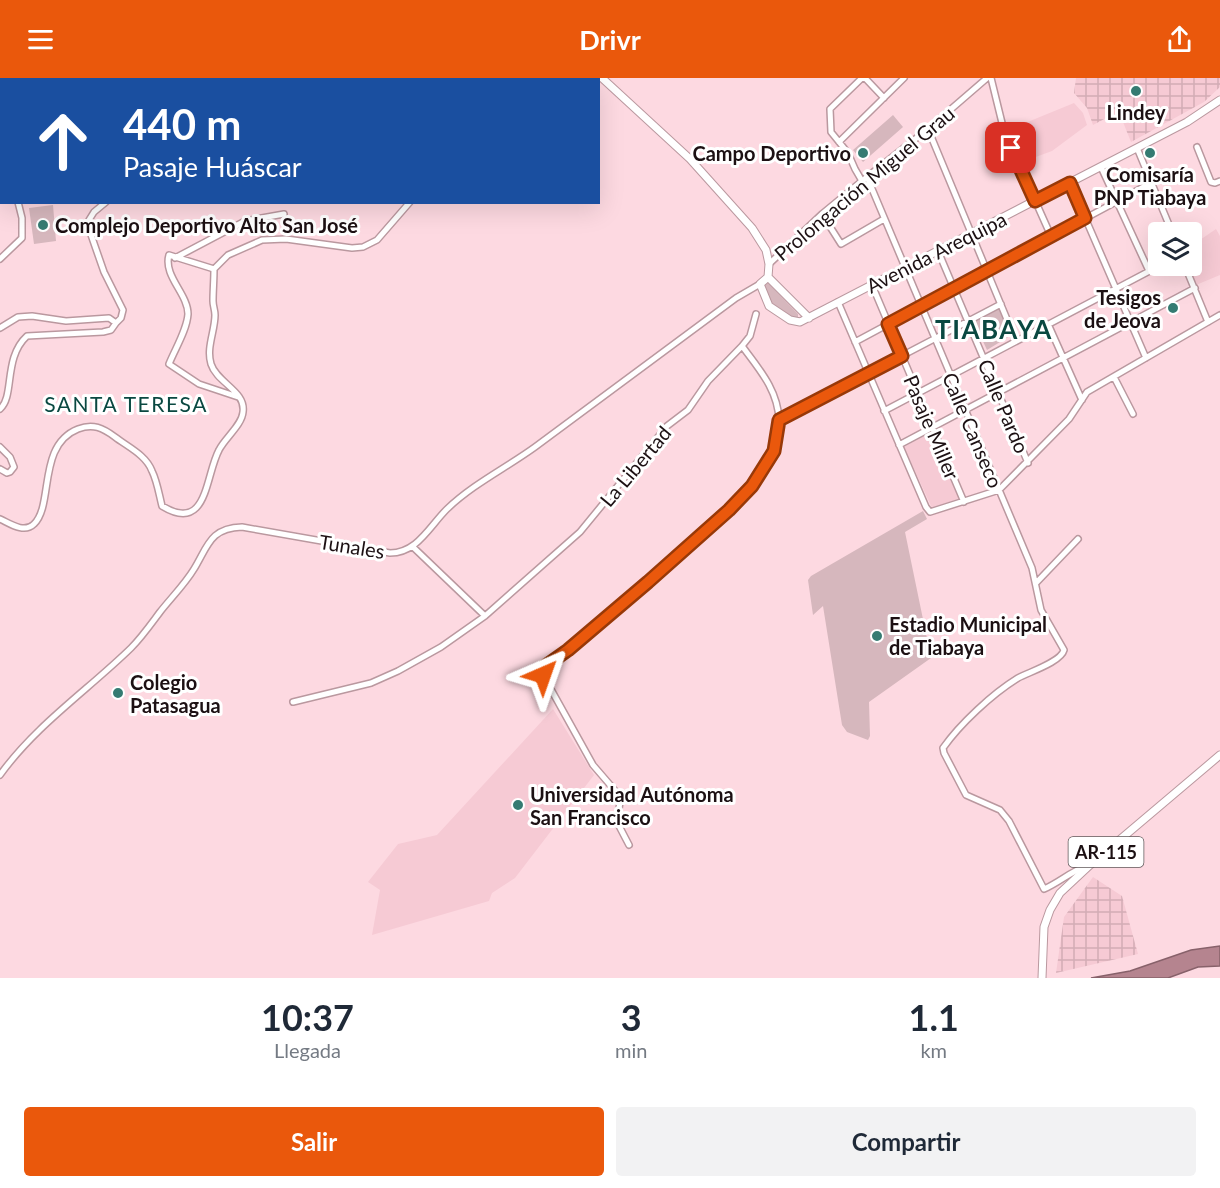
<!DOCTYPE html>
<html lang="es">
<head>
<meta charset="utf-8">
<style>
	:root { --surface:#fff; --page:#f2f2f3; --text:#1f2937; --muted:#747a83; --accent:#ea580c }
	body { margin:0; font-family:Lato,sans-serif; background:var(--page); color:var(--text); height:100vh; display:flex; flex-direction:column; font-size:22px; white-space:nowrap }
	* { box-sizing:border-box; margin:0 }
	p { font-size:20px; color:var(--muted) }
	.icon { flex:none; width:33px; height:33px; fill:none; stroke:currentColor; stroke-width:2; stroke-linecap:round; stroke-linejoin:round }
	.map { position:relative; height:900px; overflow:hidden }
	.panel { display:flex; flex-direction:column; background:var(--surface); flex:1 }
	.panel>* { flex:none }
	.guide { position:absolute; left:0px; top:0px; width:600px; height:126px; box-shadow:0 6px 24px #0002; background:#1a4fa0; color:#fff; overflow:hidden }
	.fabs { position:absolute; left:1148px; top:144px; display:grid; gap:12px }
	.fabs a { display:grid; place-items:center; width:54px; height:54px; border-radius:6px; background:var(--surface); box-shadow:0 6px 24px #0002; font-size:30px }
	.pin { position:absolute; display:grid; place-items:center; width:51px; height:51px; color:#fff; margin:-26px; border-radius:12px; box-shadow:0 3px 9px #0006 }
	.me { position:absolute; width:66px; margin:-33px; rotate:43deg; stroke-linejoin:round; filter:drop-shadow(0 0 4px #0008) }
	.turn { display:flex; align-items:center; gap:21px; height:126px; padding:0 24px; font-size:27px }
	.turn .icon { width:78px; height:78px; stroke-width:2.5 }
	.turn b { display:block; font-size:42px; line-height:51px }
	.eta { display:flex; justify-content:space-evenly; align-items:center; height:102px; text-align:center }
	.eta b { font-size:36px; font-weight:700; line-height:42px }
	.cta { display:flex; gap:12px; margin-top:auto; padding:12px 24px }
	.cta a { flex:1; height:69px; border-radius:6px; background:var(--accent); color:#fff; font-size:24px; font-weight:700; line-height:69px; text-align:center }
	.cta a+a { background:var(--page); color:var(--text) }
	header { display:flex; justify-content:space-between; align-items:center; height:78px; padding:0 24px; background:var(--accent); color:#fff; font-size:27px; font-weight:700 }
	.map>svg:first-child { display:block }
</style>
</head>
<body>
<header><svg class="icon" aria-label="menu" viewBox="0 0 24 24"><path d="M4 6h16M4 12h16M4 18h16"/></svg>Drivr<svg class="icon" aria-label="share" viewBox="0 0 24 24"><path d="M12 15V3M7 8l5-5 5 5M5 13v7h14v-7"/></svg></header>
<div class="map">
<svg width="1220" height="900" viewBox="0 0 1220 900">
	<defs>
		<pattern id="industrial-grid" width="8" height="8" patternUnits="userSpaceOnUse" patternTransform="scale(1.5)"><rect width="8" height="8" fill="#f6cad4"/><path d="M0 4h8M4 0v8" fill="none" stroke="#d2acb5"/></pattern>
	</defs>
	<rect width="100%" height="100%" fill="#fdd9e1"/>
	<path fill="#f6cad4" d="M1074,25L1083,35L1087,47L1052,73L1022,84L1008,52Z
		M1216,151L1220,158V197L1196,207L1187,188H1191V168Z
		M931,354L961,420L932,430L904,369Z
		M553,631L594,697L515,800L492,815L489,823L372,857L380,812L368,804L398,766L437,757Z"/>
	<path fill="url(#industrial-grid)" d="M1076,0H1220V9L1204,24L1131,64L1121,39L1112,41L1110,38L1093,47L1087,30L1074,15Z
		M1093,799L1122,818L1138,876L1056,895L1064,839Z"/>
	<path fill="#d6b7bd" d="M893,37L903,49L863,84L853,72Z
		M53,127L56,163L34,166L29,130Z
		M768,205L798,236V240L796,242L773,229L763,208Z
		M1001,229L1013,256L987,272L974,244Z
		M923,433L927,441L905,454L931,580L869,624L870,658L868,662L847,654L842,647L823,528L813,537L808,502L811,498Z"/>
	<path fill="#b5848f" stroke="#87616a" stroke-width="1.5" d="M1220,868V888L1198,889L1168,900H1091L1130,893L1191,872Z"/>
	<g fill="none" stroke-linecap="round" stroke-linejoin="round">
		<defs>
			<path id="minor" d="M415,0V2
				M862,0L830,31L831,54L848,75L855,91L862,103
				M865,0L884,20
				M991,0L1004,53L1051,158
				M26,2L27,0
				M64,2L65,0
				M316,2L317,0
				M0,45L2,43
				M928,51L1016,263
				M839,64L904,0
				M1197,69L1211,104L1215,105L1220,103
				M1137,70L1172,154
				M0,74L2,75
				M1101,89L1149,193
				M867,99L1032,490L1041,532L1064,572C1061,584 1029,594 1018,600C992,616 960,646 943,670L944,675L966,717L1000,732L1009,743L1044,811C1060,804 1071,793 1087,788
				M1070,105L1146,280
				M106,124L94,134L89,142V151L104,194L123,232L121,240L116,245
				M822,136L841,166L884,141
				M938,173L1028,385
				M175,180L245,143L284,136
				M0,181L22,160V140L18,124
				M769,186L822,136L862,103L928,51L987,0
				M1185,188L1208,244
				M214,191L169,177C163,198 188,216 188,236C187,252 175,271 169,286L199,306L238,319
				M872,207L964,424
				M838,224L926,429L930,434L999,412L1069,341L1087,314L1220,237
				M1048,246L1082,322
				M0,250L18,239L32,238L66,243L109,240L116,245L111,252L103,254L27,258C3,280 15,318 0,331
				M855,264L1151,105
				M742,268L750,258L756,236
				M1114,299L1133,336
				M884,333L1159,188
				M899,367L1195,210
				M0,369L10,379L14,389L10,394L7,395L0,391
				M0,441C9,445 24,456 34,446C54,427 37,367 78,351C93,345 103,350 115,359C128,369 146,377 152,393C157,403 159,416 162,428C208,456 205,398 219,372C225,360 242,347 243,334C246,313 217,305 211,286C206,270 215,253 215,237C215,232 213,228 213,223C213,213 214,202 214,191L228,177L262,162L286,161L352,170L363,169L377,162L410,124
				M413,469L485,538
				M1036,505L1078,461
				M293,624L371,605L398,593L441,569L485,538L580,454L667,348L688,332L708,303L742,268C759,291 778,312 779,342
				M0,697C36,647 88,612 131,570C142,559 151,546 160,534C171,520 185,506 194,491C208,468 210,450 242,449L390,475C417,475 429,449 447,431C473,406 506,390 535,369L736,220L760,206
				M629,767L617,744L620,724L618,716L593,687L543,597L544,589L568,572L648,504L729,432L752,408L774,373L779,342L1001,226"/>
			<path id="major" d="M602,0L690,81L752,150L766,172L769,186L768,199
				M768,199L760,206L769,228L790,242L800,244L1187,44L1220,22
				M768,199L809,240
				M1042,900L1044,849L1050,832L1060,815L1090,787L1220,677"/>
		</defs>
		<use href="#minor" stroke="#ba989f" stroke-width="8"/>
		<use href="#major" stroke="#ba989f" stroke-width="9"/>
		<use href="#minor" stroke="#fff" stroke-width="5"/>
		<use href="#major" stroke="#fff" stroke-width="7"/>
	</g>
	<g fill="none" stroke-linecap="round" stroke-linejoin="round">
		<defs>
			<path id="route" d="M543,597L544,589L568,572L648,504L729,432L752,408L774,373L779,342L902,278L888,246L1085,140L1070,105L1035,123L1011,70"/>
		</defs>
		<use href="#route" stroke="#983908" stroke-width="15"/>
		<use href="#route" stroke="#ea580c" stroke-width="10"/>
	</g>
	<g fill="#357b72" stroke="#fff" stroke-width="2">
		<circle cx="1136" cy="13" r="6"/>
		<circle cx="863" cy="75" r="6"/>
		<circle cx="1150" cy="75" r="6"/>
		<circle cx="43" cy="147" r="6"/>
		<circle cx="1173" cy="230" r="6"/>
		<circle cx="877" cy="558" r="6"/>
		<circle cx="118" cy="615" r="6"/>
		<circle cx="518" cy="727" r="6"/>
	</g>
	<g text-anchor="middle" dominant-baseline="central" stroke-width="6" stroke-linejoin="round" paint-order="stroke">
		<rect fill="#fff" stroke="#60585a" stroke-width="1.5" x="1068.5" y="759" width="75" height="30" rx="4.5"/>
		<g font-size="18" font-weight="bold" fill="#1c1013">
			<text x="1106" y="774">AR-115</text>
		</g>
		<g font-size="20" font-weight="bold" fill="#1c1013" stroke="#fff" text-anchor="start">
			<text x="1136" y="34" text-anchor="middle">Lindey</text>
			<text x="851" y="75" text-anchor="end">Campo Deportivo</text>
			<text x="1150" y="96" text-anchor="middle">Comisaría<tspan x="1150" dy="23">PNP Tiabaya</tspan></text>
			<text x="55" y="147">Complejo Deportivo Alto San José</text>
			<text x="1161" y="219" text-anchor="end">Tesigos<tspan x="1161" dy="23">de Jeova</tspan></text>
			<text x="889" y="546">Estadio Municipal<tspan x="889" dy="23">de Tiabaya</tspan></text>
			<text x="130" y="604">Colegio<tspan x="130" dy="23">Patasagua</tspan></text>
			<text x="530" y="716">Universidad Autónoma<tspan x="530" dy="23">San Francisco</tspan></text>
		</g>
		<g font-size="20" fill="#1c1013" stroke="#fff">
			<text transform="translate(864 105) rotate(-40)">Prolongación Miguel Grau</text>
			<text transform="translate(936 174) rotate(-27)">Avenida Arequipa</text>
			<text transform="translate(1004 328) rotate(67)">Calle Pardo</text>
			<text transform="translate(932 349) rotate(67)">Pasaje Miller</text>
			<text transform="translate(973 352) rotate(67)">Calle Canseco</text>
			<text transform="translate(635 388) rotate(-50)">La Libertad</text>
			<text transform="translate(352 468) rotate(9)">Tunales</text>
		</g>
		<g font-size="21" letter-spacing="1.5" fill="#0a4841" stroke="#fff">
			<text x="126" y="325">SANTA TERESA</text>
		</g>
		<g font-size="26" font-weight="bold" letter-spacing="1.5" fill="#0a4841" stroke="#fff">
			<text x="994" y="251">TIABAYA</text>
		</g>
	</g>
</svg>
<div class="fabs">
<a><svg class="icon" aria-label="layers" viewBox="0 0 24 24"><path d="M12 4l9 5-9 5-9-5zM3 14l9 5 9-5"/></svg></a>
</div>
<div class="pin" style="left:1011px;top:70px;background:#d93025"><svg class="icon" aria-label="arrive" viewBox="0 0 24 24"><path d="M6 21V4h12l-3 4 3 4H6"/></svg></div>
<svg class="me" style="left:543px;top:597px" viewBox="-20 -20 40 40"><path d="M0-17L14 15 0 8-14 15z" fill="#ea580c" stroke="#fff" stroke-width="4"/></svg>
<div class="guide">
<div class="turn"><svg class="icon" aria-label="ahead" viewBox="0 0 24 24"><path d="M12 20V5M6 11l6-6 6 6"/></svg><div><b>440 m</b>Pasaje Huáscar</div></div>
</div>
</div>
<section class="panel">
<div class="eta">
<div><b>10:37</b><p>Llegada</p></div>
<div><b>3</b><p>min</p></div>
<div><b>1.1</b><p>km</p></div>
</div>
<div class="cta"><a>Salir</a><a>Compartir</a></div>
</section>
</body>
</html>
